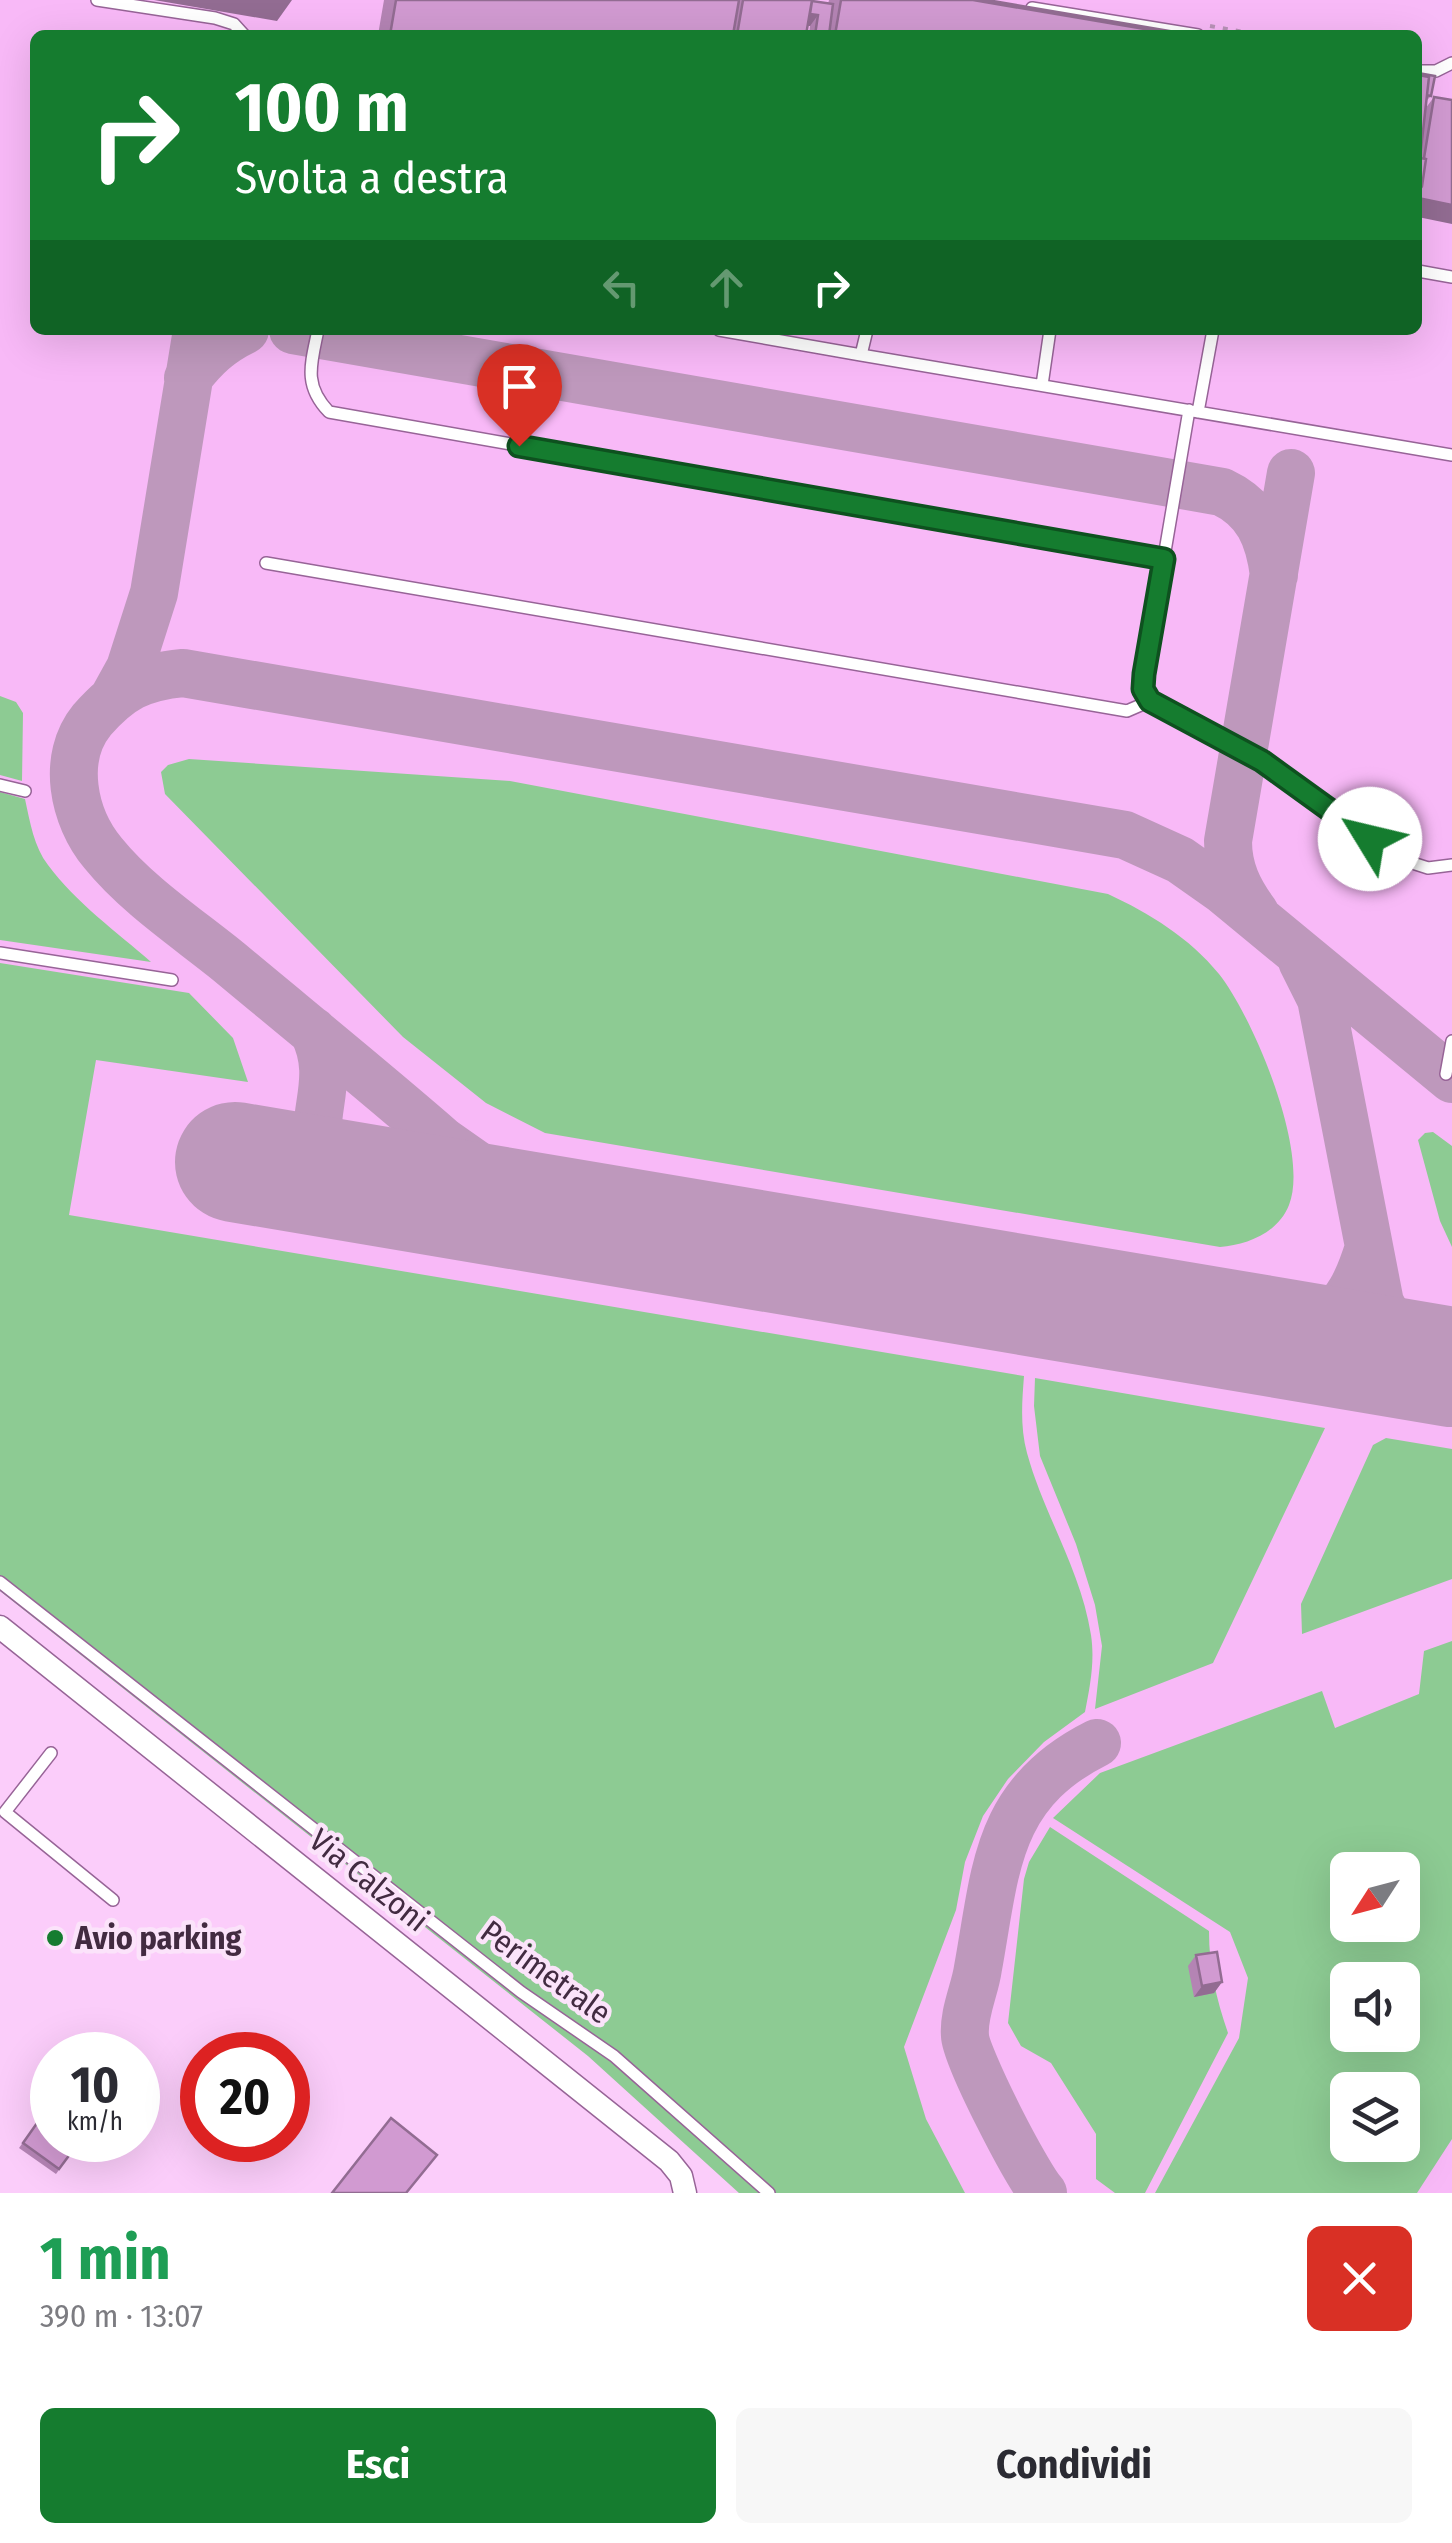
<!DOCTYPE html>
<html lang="it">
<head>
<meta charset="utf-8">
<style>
	:root { --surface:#fff; --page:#f7f7f7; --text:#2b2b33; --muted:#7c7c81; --accent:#157c2f }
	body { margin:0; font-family:"Fira Sans Condensed",sans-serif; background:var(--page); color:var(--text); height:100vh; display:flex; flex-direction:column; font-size:38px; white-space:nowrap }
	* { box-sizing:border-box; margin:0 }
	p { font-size:32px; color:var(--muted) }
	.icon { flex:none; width:55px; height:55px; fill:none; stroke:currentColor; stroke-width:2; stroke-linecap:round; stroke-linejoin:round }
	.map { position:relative; height:2193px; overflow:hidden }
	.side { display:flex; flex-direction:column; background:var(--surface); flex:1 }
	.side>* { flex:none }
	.top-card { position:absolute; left:30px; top:30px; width:1392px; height:305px; border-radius:15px; box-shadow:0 10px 40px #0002; background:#157c2f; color:#fff; overflow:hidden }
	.needle { width:65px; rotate:234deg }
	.fabs { position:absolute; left:1330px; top:1852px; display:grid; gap:20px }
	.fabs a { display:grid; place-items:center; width:90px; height:90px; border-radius:15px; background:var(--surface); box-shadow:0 10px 40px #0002; font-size:50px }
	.speed { position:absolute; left:30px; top:2032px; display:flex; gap:20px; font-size:50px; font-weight:700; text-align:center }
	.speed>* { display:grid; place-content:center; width:130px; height:130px; border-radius:50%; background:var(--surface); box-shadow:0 10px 40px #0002; line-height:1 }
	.speed small { font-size:25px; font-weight:400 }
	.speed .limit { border:15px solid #d22; background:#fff; color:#111 }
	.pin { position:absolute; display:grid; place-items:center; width:85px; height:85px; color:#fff; margin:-102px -42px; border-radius:50% 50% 50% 0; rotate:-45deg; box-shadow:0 0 10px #0007 }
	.pin .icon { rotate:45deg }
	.me { position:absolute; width:110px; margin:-55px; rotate:306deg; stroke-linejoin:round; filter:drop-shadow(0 0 8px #0008) }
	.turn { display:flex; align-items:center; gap:35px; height:210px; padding:0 40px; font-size:45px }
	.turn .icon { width:130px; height:130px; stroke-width:2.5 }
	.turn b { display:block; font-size:70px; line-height:85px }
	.lanes { display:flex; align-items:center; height:95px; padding:0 40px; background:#0003; justify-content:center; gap:50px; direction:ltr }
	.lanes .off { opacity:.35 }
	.round { display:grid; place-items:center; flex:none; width:105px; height:105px; border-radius:15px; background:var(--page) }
	.overview { display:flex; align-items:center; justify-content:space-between; height:170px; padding:0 40px }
	h1 { font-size:60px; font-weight:700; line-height:75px; color:#1e9e55 }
	.primary-button { display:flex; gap:20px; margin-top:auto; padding:20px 40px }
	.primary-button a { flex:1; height:115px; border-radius:15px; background:var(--accent); color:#fff; font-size:40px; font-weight:700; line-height:115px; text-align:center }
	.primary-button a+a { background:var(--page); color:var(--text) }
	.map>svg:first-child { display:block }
</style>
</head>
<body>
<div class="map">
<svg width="1452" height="2193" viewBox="0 0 1452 2193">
	<rect width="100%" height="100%" fill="#fbcdfa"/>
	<path fill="#f8b9f7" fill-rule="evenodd" d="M0,0H1452V2193H739L588,2056L0,1591ZM35,35H1418V330H35ZM1348,1870H1402V1925H1348ZM1348,1980H1402V2035H1348ZM1348,2090H1402V2145H1348Z"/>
	<path fill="#8dcb93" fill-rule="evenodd" d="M0,696L16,702L23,713L22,781L0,775Z
		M189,759L510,781L1108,894C1149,913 1190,938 1219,974C1253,1017 1310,1152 1289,1205C1278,1233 1247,1245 1220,1247L545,1133L486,1103L403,1037L165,794L161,772L168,765Z
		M0,792L25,799C30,822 34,847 48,865C75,902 117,932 151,962L0,940Z
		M0,963L189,993L233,1038L248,1082L96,1060L69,1215L1024,1376C1022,1402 1020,1427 1027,1453C1044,1515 1081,1570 1091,1635C1095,1661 1090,1687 1085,1712L1044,1742L1008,1779L983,1816L965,1862L956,1910L904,2047L926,2119L965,2193H739L588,2056L0,1591Z
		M1433,1132L1452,1146V1247L1440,1221L1418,1140L1425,1133Z
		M1035,1378L1325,1428L1213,1663L1095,1709L1102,1646L1095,1605L1076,1544L1040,1456L1034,1406Z
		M1386,1438L1452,1449V1579L1302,1634L1301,1604L1373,1445Z
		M1452,1641V2139L1417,2193H1155L1239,2038L1248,1978L1230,1932L1053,1818L1100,1773L1322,1691L1335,1728L1419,1694L1424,1651ZM1348,1870H1402V1925H1348ZM1348,1980H1402V2035H1348ZM1348,2090H1402V2145H1348Z
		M1050,1827L1209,1931C1209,1968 1216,1998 1228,2033L1145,2193H1115L1096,2179V2134L1051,2063L1021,2046L1008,2023L1024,1879L1029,1862Z"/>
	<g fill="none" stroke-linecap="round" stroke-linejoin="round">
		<path stroke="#be98bc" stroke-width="48" d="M293,330L1222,492C1258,509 1269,537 1274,575
			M188,378C205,356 220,342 245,330
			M114,697L130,668L154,593L197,330
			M1255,913C1238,890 1228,869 1228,841L1291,473
			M1302,961L1321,999L1380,1303C1397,1338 1416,1353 1452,1364
			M313,1031C347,1097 279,1142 357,1182
			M582,1218L491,1175L444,1142C374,1081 301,1022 229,962C187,928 137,895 103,853C73,817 61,758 92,720C120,688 141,677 183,673L1125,835L1180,860L1224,891L1452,1079
			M1248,1333C1322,1332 1347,1319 1369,1247
			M1043,2193C1027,2176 966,2057 965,2036C963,2013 975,1990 978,1968C996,1870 995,1794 1097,1743"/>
		<path stroke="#be98bc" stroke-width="120" d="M235,1162L1452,1367"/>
		<defs>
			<path id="lane" d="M97,0L215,18L234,24L244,35
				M1032,8L1198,35
				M1418,71H1436L1452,63
				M1418,271L1452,277
				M318,330C311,364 303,385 329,412L1164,559
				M719,330L861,355L867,330
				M861,355L1452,455
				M1042,385L1050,330
				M1189,410L1144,675L1143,689L1150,701L1262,761L1397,858L1428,868L1452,865
				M1198,412L1213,330
				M266,563L1127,711L1150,701
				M0,785L25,791
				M0,953L172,980
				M1446,1074L1452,1041
				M0,1582L521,1992L614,2056L769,2193
				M51,1753L5,1812L113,1900"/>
			<path id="street" d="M0,1627L669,2161L681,2176L685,2193"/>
		</defs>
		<use href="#lane" stroke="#976497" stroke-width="14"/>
		<use href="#street" stroke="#976497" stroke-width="25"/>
		<path stroke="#b993b8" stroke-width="4" stroke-dasharray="5 8" stroke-linecap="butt" d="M1210,26L1261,35"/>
		<use href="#lane" stroke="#fff" stroke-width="11"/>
		<use href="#street" stroke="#fff" stroke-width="22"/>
	</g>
	<path fill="#b484b4" d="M384,0H812V1L828,4L829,0H827H987L1193,35H809L810,26H808L806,35H378Z
		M1418,73L1431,96L1426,101L1425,109L1434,97L1418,217Z
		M1196,1955L1222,1982L1214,1993L1194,1997L1188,1966Z
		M42,2116L79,2142L56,2174L19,2148Z"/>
	<path fill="#926c92" d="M154,0H292L277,21Z
		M806,13L818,15L810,26L799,25Z
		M1418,198L1452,205V224L1418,217Z
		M1222,1982L1214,1993L1194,1997L1202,1986Z"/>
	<path fill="#d19ad1" stroke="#926c92" stroke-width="2.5" d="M396,0H739L733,35H390Z
		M743,0H812L806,35H737Z
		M841,0H973L1180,35H835Z
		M973,0H987L1193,35H1180Z
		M812,1L833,4L829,35H815L818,15L810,14Z
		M1418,73L1435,76L1431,96L1427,95L1429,77L1418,75Z
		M1418,75L1429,77L1420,158L1426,159L1422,186L1418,185Z
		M1434,97L1452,100V205L1418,198L1419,191L1422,186L1426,159L1424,158Z
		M1217,1952L1222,1982L1202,1986L1196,1955Z
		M42,2116L52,2123V2140H76L79,2142L59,2169L23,2143Z
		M391,2118L437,2155L406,2193H332Z"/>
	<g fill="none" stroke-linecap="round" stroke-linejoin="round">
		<defs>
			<path id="route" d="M519,446L1164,559L1144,674L1143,689L1150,701L1262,761L1370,839"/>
		</defs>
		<use href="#route" stroke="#0e511f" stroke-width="25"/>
		<use href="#route" stroke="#157c2f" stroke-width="18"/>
	</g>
	<circle fill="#157c2f" stroke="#fbe3fa" stroke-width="4" cx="55" cy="1938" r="10"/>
	<g text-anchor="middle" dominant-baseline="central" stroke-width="9" stroke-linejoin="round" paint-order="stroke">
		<g font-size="32" fill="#422b41" stroke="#fbe3fa">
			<text transform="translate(369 1880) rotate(39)">Via Calzoni</text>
			<text transform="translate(546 1972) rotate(36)">Perimetrale</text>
		</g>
		<g font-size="32" font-weight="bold" fill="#422b41" stroke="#fbe3fa" text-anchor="start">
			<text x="75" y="1938">Avio parking</text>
		</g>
	</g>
</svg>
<div class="fabs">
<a><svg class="needle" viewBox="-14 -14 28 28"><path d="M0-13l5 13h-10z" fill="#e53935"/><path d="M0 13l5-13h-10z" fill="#7c7c81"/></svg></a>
<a><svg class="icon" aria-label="sound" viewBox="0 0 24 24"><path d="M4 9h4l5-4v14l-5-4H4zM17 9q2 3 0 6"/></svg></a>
<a><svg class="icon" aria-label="layers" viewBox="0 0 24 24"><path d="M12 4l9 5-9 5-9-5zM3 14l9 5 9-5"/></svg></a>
</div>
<div class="speed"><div>10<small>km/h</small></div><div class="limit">20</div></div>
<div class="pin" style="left:519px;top:446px;background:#d93025"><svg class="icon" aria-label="arrive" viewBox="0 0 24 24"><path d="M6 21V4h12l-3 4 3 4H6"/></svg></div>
<svg class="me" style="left:1370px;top:839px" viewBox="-20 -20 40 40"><circle r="19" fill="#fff"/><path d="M0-13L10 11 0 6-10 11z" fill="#157c2f"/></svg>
<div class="top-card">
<div class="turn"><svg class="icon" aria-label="right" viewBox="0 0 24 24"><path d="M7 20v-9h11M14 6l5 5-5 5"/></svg><div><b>100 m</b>Svolta a destra</div></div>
<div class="lanes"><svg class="icon off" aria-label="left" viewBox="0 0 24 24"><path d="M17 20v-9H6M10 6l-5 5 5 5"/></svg><svg class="icon off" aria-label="ahead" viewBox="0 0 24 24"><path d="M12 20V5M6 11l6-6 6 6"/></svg><svg class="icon" aria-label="right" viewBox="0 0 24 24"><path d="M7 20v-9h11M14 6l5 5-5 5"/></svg></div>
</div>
</div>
<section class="side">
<div class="overview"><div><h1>1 min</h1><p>390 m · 13:07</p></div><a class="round" style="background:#d93025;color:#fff"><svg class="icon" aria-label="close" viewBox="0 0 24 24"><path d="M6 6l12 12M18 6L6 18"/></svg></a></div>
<div class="primary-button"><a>Esci</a><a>Condividi</a></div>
</section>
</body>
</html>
